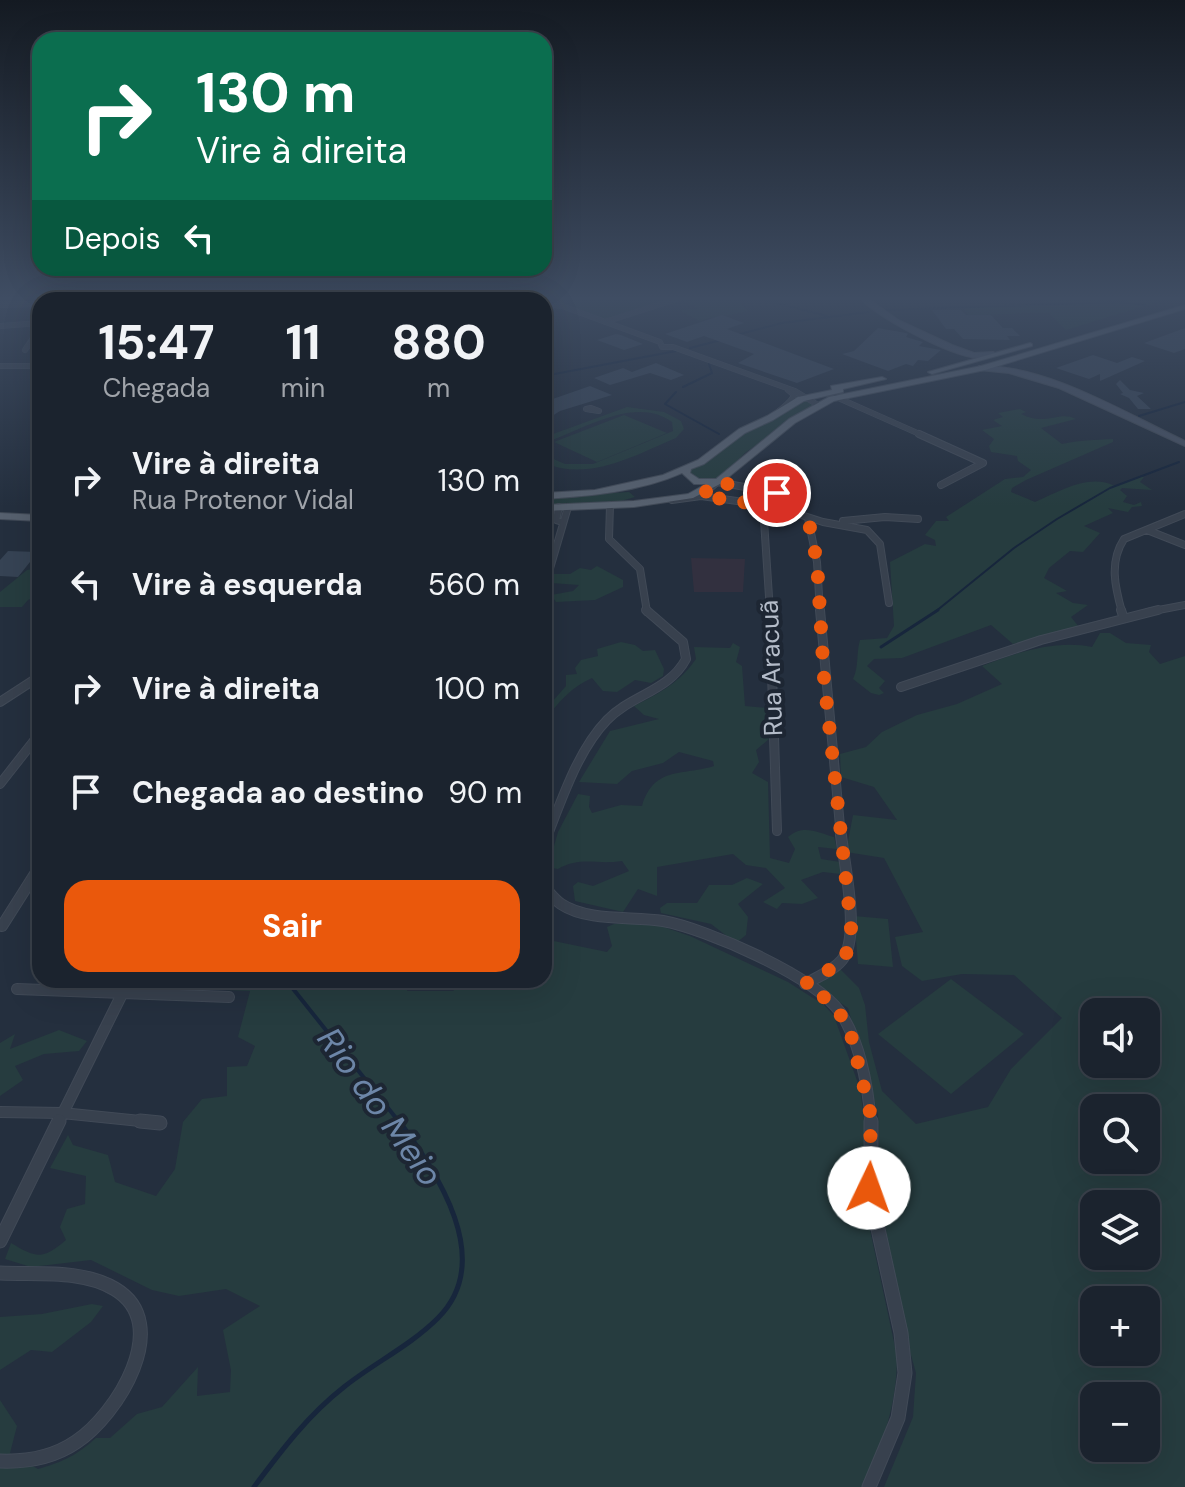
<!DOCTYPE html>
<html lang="pt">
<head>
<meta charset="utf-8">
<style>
	:root { --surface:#1b232e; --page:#242b36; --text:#f1f3f6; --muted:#a0a4aa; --line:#39404a; --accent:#ea580c }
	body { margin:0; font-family:"DM Sans",sans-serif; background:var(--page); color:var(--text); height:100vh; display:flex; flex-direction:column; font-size:30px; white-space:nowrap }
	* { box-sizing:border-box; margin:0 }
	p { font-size:26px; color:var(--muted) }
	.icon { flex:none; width:44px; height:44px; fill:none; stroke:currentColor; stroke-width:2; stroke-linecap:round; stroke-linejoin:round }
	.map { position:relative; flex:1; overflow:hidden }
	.side { position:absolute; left:32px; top:292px; width:520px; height:696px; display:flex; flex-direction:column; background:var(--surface); border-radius:24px; box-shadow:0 8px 32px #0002,0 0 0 2px var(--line) }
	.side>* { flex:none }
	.top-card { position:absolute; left:32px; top:32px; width:520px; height:244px; border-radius:24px; box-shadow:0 8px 32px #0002,0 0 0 2px var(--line); background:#0b6e4f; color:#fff; overflow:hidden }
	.controls { position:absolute; left:1080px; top:998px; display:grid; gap:16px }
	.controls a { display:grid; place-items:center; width:80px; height:80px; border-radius:16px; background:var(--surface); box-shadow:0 8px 32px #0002,0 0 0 2px var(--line); font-size:40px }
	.pin { position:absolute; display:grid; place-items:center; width:68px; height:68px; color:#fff; margin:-34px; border:4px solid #fff; border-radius:50%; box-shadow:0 2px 8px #0007 }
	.me { position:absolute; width:88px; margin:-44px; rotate:3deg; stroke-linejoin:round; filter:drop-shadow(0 0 6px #0008) }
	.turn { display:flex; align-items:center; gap:28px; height:168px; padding:0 32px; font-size:36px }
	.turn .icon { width:104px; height:104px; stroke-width:2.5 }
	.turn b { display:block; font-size:56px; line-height:68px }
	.then { display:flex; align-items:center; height:76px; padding:0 32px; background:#0003; gap:16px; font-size:30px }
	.eta { display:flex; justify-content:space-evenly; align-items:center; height:136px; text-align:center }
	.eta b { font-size:48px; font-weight:700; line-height:56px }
	.button { display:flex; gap:16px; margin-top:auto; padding:16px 32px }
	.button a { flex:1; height:92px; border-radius:24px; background:var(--accent); color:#fff; font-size:32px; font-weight:700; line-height:92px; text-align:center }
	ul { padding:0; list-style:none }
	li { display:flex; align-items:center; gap:24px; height:104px; padding:0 32px }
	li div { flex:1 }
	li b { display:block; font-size:30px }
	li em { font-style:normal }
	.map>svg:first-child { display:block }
</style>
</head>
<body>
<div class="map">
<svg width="1185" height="1487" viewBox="0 0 1185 1487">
	<rect width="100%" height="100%" fill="#242f3e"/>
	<path fill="#32303f" d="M691,558L745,559L743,592H694Z"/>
	<path fill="#263c3f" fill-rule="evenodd" d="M583,297C612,301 645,297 676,297L604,320L572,308L577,306L571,301Z
		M692,297H743L740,302L748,311C731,316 717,315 700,321L679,310L699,309L681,300Z
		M1039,297H1174L1066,330L1049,313L968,315L962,307L1048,306Z
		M809,398L816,405L746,452L719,479L703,482L690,476V470L741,433Z
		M627,407L664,412L681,421L684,429L676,438C635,455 590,482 544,463V455L565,464H593L673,431L672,422C637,396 587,427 552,440L544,446L545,437Z
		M1020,409L1026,412L1021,414C1047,427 1058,410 1076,419L1041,428L1062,444C1079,440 1095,440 1113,439V442L1026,480L1012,488L1011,492L1035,502C1060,491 1089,473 1115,486L1141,476L1144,477L1140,482L1152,490L1122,488L1120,490L1127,496L1123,502L1134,505L1141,502L1142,506L1132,507L1128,512L1108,508L1113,513L1084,526L1100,533L1083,552L1070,551L1049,568L1044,578L1067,591L1056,593L1073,603L1088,605L1071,617L1079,627L1013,644L991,625L902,658L874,659L867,666L885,681L879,688L884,693L879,695L871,693L853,679C859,666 856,654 860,640L887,638L894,626L890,562L925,544L936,546L935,540L925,535L936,521H949L946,517L1005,479L1023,477L1031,470L1018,461L1017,456L991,452L989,446L994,439L982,430L1002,426L993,420L1003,417L998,413Z
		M624,415L667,433L597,462L554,442Z
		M629,492L635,497L611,504L548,507L544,497Z
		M597,566L623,580V587L595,600L556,602L551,595L573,591L579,585L551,583L553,574H570L580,568L591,570Z
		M40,568V594L28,600L22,607H0V592L27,570Z
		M1100,633H1110L1126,643L1151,645L1149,652L1160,664L1185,656V1487H884L913,1417L916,1373L899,1312L881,1199L878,1114L848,1008L820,989L817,982L839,968L859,988L865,1005L869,1042L882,1091L916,1124L988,1107L1011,1069L1062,1018L1014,975L962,974L922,981L902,966L895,937L923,932L884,858L846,852L853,815L897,820L874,787L841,777L840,754L866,747L882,732L917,715L957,704L1002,684L982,666C1014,653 1057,639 1092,647ZM1094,1012H1146V1064H1094ZM1094,1108H1146V1160H1094ZM1094,1204H1146V1256H1094ZM1094,1300H1146V1352H1094ZM1094,1396H1146V1448H1094Z
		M621,642L635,645L643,651L655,650L664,669L663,676L651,683L635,680L617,692L603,691L592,678C571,687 558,703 544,721V711L566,686V675L577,674L575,668L581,660L598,656L597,649Z
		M733,643L740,647L736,662L742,666L745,706L767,708L769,739L756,750L759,762L752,773L768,782L770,858L789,863L795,849L788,837C803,824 817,832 834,837L837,849L818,847L821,859L840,862V874L823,872L801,880L818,898L802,904L782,903L777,909L763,902L785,888L766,868L746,865L733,854L657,867V896L638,889L623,912L575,901L573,886L578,882L593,886L629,871L622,861C596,865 581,856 558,869L548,867L558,832L578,794L590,796L589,807L592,813L621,805L642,806C654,766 682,776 714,766L713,761L679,752L663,763L632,771L617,784L579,782L610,731L659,719L644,715L634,706C660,693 679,683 696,659L694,647L730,648Z
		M747,878L763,884L738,904L748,917L746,935L736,943L711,924L661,913L660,908L667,903H697L709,885H732Z
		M854,916L888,919L893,967L858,964Z
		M652,923L690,936L788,982L824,1005L834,1016L860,1089L865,1124L861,1188L897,1356C897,1405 883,1442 864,1487H0V1400L17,1426L10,1453L38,1469C63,1462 77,1455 96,1438H110L137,1414L162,1407L198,1367L197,1396L230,1392L231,1370L223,1330L260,1306L226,1289L179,1296L152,1290L91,1260L31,1267L5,1259L11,1243C36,1258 43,1260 66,1240L60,1227L67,1209L85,1204L86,1176L50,1168L68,1135L73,1145L108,1155L115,1182L156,1196L175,1169L183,1122L202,1099L227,1096V1067L247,1066L255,1046L238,1037L250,991L153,987L146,980H410L407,991H453L464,980H544V939L607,952L612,946L607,927L614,924Z
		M951,979L1024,1034L951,1094L878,1034Z
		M59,1030L87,1041L79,1051L44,1054L15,1066L23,1080L0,1096V1043L15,1034L10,1049Z
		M92,1304L103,1306L91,1322L52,1352L31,1350L0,1370V1317L42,1314Z"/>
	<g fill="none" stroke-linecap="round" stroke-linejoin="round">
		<path stroke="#17263c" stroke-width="2" d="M753,297L827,316
			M882,310L1120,302L1145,305
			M740,334L782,323L869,312
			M690,348L721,340
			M544,376L676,351
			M683,387L712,373L709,364
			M676,392L665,404L719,434
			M1139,416L1185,402
			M935,612L1014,548L1057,519L1110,488L1179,462"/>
		<path stroke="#17263c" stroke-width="3" d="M881,647L938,610"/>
		<path stroke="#17263c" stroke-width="4" d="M286,980L400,1123"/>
		<path stroke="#17263c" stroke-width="5" d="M254,1487C281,1451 308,1415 344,1387C374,1363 410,1346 438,1318C496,1260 437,1173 399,1121"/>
	</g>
	<path fill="#364354" d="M932,310H961L966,315H991L1003,328H1012L1020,336H1007L1010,340L963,339L954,329H946Z
		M722,315L744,323L727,329L834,369L797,383L738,363L754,354L704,336L687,342L665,334Z
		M878,328L906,333L908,334L906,337L923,342L919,346L941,350L928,361L918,360L913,366L906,364L888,371L842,354L854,351Z
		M1185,328V349L1174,353L1144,343Z
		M616,334L621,335L643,344L624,350L597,340Z
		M1093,355L1117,363L1132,357L1145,361L1100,381V374L1089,379L1056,368Z
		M656,363L684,375L671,380L650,373L610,385L594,378L623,368L632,372Z
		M1120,380L1130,390L1144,393L1137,396L1151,409H1138L1129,398L1120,394L1123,393L1116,384Z
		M590,386L612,395L560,411L549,418L544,416V402Z
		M8,551L38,552L18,577L0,576V560Z"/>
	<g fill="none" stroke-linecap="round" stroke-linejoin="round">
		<defs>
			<path id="street-far4" d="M539,297L556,300
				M71,300L114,297
				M111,300L146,297
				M549,301L545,304L562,306L660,342L662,347H673L795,391L818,405
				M0,305L40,304
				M605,322L683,297
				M0,326L40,323
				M25,350L40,328
				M0,366H40
				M836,397L924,436
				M591,408L599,411L586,409Z
				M774,416C780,408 791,404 794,395L788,390"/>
			<path id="street-far3" d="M919,434L983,463L941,485
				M701,496L773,506L823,522L867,530L880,544L889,603
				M672,500L701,496L717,482L772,492L803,502
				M610,505L609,539L640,569L647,612
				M763,505L770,612
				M559,507L556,520L562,522
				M808,518L817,562L820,612
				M843,521L885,517L918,519
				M1147,530L1185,545
				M544,605L548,591L546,582L568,507
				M1122,612C1115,587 1109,562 1124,539L1185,514
				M1148,612L1185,605"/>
			<path id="street-far2" d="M770,610L777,831
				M820,610L841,837
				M1121,610L1123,616
				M901,687L1041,640L1158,610
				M0,702L40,676
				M0,784L40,733
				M547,837C562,799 578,750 607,720C631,695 669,691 686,659L683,642L646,610"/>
			<path id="street-far1" d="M544,843L547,835
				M544,887C549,892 555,900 561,904C588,922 632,916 663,921C707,929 814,976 840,1012C861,1043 868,1087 871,1123
				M2,926L40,866
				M805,984C817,977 833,971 842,960C861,937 844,864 841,835
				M17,989L229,997
				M0,1112L62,1113L160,1123
				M58,1123L129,980"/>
			<path id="street" d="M140,1121L160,1123
				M0,1241L59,1121
				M0,1273C36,1275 82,1269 115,1289C174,1324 117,1415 76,1442C54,1457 26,1462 0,1461
				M869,1487L898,1418L905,1373L901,1333L871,1197V1121"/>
			<path id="secondary" d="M859,297H866L898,320L952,345L974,353L993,352L997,354C991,356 985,358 978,358C950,356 878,318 859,297Z
				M979,366C1046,364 1125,413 1185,441V446L1059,388L1009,373L979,370Z"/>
			<path id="primary" d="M259,297H265L263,300H257Z
				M1185,305V309L985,370L834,401L795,423L720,484L693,498L634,507L544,511V505L634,501L688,494L706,484H694L682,473C639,492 590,496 544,499V493L595,490L663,475L698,460L739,429L767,416L798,397L832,390L831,386L882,377L886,379L843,389V392L804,401L773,420L745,433L704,464L691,469L690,473L699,479H716L789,419L829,397L981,366Z
				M1030,343L1032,344V346L932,374L928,372Z
				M0,513L40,515V521L0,519Z"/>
		</defs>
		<use href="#street-far4" stroke="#414a57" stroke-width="6"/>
		<use href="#street-far3" stroke="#414a57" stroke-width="8"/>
		<use href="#street-far2" stroke="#414a57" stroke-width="10"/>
		<use href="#street-far1" stroke="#414a57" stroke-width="12"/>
		<use href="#street" stroke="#414a57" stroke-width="15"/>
		<use href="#secondary" stroke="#414a57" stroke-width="2"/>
		<use href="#primary" stroke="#414a57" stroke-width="2"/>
		<use href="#street-far4" stroke="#38414e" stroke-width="5"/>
		<use href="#street-far3" stroke="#38414e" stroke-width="6"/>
		<use href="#street-far2" stroke="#38414e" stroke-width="8"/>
		<use href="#street-far1" stroke="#38414e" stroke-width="10"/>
		<use href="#street" stroke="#38414e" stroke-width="13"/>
		<use href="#secondary" fill="#465061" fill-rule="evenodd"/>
		<use href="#primary" fill="#56606e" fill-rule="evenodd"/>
	</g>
	<linearGradient id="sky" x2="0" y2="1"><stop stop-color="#141a22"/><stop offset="0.59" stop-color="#3f4d63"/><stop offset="1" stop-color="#3f4d63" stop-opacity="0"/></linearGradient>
	<rect width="1185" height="506" fill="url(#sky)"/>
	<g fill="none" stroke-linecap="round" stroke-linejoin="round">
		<path stroke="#ea580c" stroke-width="14" stroke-dasharray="0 25.2" d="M777,493L717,482L701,496L778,507L808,518L817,562L824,678L851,926C851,965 835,965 805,984L832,1003L849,1027L871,1116L869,1188"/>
	</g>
	<g text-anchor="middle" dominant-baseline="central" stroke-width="8" stroke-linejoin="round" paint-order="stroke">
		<g font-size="26" fill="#b4bcc9" stroke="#1d2633">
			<text transform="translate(771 668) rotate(-92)">Rua Aracuã</text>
		</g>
		<g font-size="34" font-style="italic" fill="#6d86a8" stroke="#1d2633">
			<text transform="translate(380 1107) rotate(54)">Rio do Meio</text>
		</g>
	</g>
</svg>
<div class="controls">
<a><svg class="icon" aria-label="sound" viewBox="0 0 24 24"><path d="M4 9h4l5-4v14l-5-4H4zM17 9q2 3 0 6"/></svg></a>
<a><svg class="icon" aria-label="search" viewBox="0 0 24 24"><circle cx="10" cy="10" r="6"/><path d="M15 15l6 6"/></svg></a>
<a><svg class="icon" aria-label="layers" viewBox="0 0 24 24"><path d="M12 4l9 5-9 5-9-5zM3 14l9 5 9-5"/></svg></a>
<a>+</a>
<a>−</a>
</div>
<div class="pin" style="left:777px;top:493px;background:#d93025"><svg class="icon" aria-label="arrive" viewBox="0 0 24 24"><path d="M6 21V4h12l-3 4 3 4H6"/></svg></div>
<svg class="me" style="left:869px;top:1188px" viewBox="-20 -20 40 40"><circle r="19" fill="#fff"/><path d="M0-13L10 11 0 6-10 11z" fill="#ea580c"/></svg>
<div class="top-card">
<div class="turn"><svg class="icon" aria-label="right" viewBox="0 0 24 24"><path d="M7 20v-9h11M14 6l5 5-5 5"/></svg><div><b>130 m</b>Vire à direita</div></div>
<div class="then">Depois<svg class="icon" aria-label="left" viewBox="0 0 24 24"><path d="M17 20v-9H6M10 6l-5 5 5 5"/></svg></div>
</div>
<section class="side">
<div class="eta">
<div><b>15:47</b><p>Chegada</p></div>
<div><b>11</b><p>min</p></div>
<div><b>880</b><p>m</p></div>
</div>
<ul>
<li><svg class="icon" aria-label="right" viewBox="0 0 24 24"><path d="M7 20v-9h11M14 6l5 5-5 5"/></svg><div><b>Vire à direita</b><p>Rua Protenor Vidal</p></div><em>130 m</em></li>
<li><svg class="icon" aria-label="left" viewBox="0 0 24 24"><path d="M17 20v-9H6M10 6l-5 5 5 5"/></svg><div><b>Vire à esquerda</b></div><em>560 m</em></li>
<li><svg class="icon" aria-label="right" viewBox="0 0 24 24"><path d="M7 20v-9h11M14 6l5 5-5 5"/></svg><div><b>Vire à direita</b></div><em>100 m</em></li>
<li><svg class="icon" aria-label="arrive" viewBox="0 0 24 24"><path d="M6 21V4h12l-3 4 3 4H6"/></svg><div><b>Chegada ao destino</b></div><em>90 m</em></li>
</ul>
<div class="button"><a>Sair</a></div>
</section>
</div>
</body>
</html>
